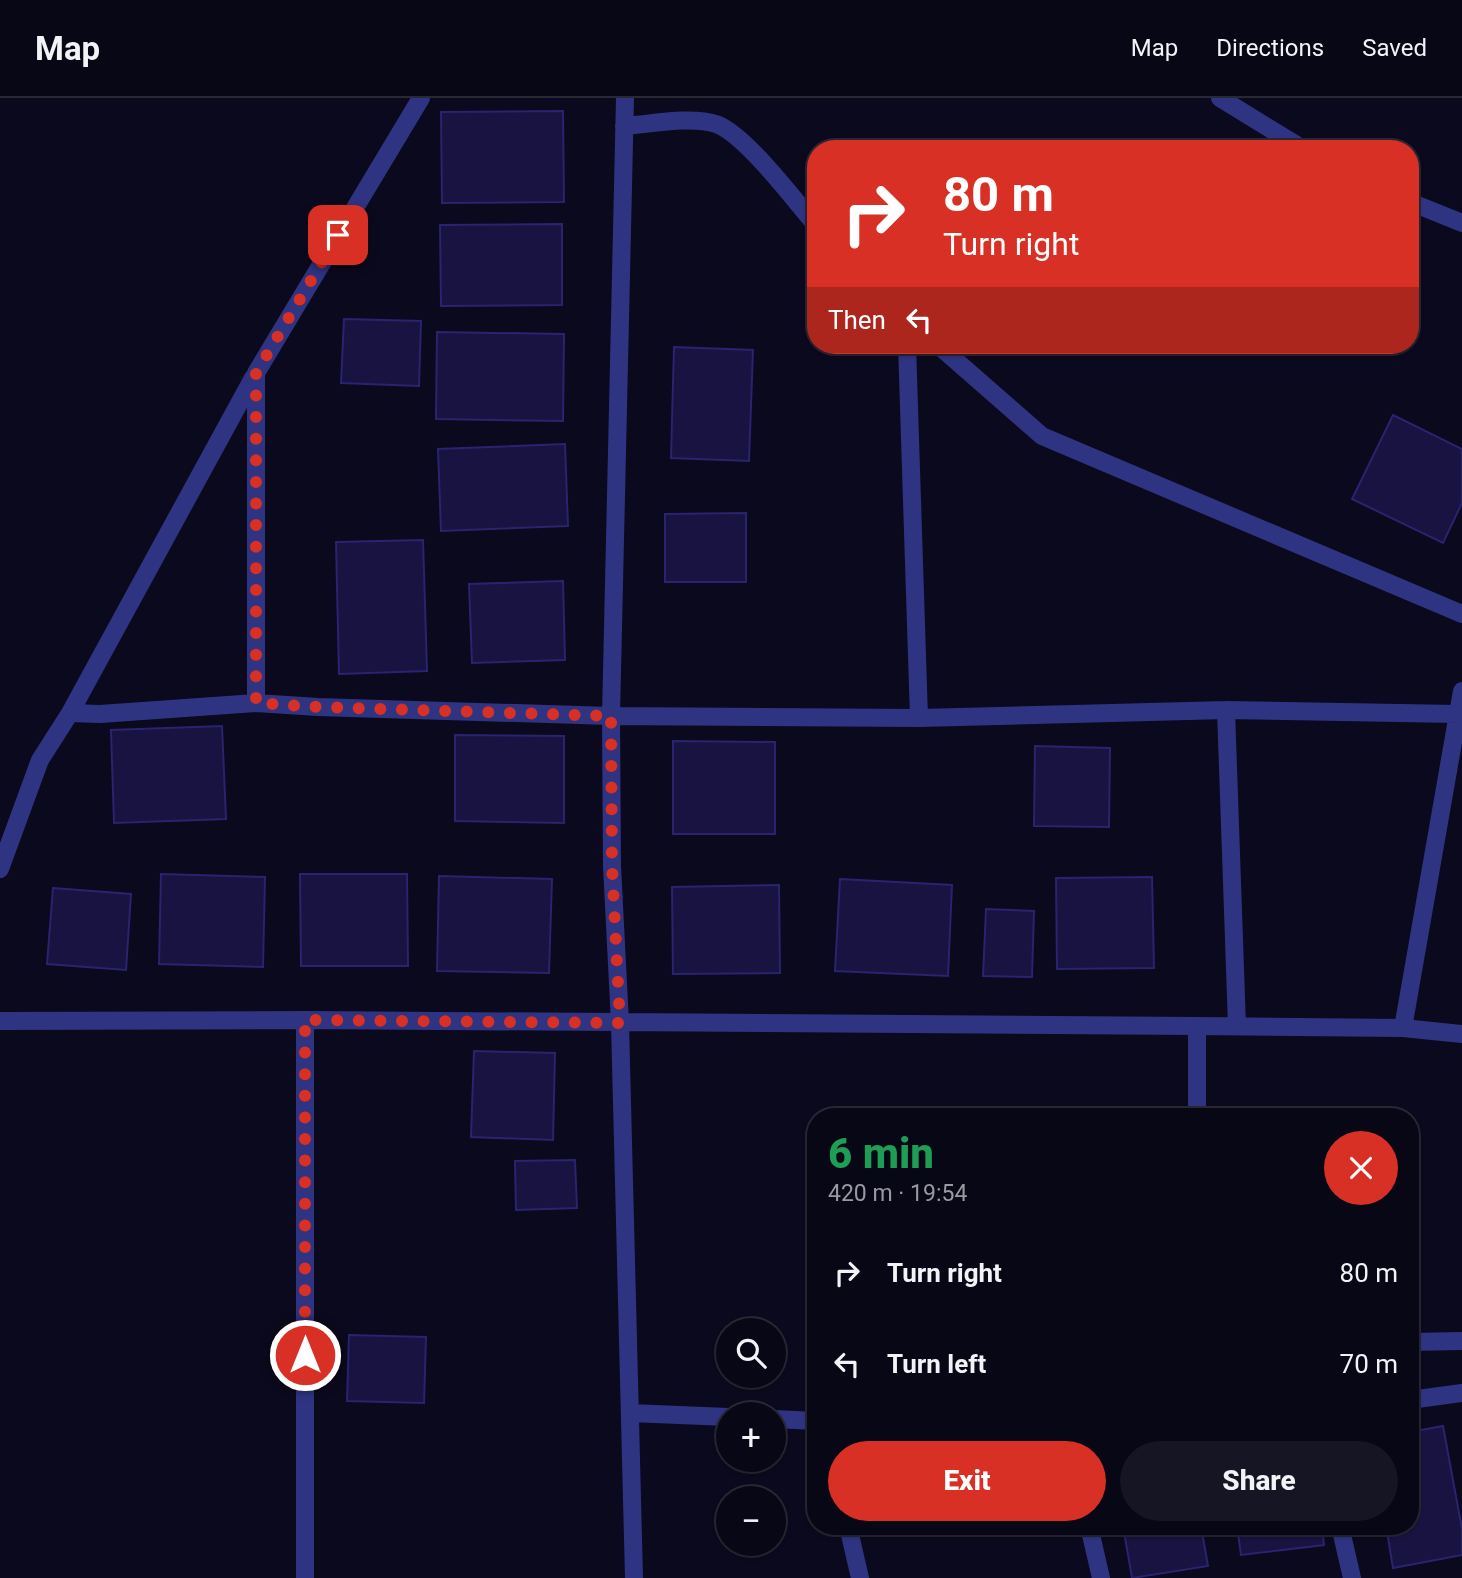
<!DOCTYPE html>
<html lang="en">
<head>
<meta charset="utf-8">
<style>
	:root { --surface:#080716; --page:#161523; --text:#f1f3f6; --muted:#9899a1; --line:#292835; --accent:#d93025 }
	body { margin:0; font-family:Roboto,sans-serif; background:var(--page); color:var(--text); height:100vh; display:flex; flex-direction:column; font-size:26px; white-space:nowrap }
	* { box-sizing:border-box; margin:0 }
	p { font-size:23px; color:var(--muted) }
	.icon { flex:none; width:38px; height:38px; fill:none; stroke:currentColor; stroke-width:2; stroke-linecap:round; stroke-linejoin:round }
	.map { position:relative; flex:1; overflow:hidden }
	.side { position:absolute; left:807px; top:1010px; width:612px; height:427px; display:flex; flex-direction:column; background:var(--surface); border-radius:28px; box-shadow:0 2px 5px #0004,0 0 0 2px var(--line) }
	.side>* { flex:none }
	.banner { position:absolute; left:807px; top:42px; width:612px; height:214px; border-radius:28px; box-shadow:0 2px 5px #0004,0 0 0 2px var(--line); background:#d93025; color:#fff; overflow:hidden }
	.buttons { position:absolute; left:716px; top:1220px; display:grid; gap:14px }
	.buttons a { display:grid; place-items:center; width:70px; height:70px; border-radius:50%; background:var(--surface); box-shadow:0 2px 5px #0004,0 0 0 2px var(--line); font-size:35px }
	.pin { position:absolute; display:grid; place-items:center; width:60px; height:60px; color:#fff; margin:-30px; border-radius:14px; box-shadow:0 4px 10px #0006 }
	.me { position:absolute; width:77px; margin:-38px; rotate:0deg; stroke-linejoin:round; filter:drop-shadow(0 0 5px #0008) }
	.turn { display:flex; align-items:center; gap:24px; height:147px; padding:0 21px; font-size:32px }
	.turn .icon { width:91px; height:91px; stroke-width:2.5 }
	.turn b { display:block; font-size:49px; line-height:60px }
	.then { display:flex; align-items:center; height:66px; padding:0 21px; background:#0003; gap:14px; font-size:26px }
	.round { display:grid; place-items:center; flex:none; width:74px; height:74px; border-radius:37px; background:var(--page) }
	.overview { display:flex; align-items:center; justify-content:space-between; height:119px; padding:0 21px }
	h1 { font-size:42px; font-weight:800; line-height:52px; color:#1e9e55 }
	.primary-button { display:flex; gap:14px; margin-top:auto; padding:14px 21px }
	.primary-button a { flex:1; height:80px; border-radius:42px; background:var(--accent); color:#fff; font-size:28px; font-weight:800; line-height:80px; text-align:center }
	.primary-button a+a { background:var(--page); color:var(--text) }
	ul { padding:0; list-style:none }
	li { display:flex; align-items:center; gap:21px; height:91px; padding:0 21px }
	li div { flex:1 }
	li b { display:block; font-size:26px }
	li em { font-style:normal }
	header { display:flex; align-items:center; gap:42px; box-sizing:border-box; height:98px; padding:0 35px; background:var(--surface); border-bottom:2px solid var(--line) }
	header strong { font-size:33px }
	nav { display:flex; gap:38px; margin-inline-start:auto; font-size:24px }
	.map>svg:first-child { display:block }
</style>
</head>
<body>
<header>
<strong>Map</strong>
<nav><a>Map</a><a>Directions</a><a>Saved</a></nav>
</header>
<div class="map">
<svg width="1462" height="1480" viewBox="0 0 1462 1480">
	<rect width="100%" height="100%" fill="#0b091d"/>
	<path fill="#181340" stroke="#2a236f" stroke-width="2" d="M563,13L564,104L442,105L441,14Z
		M562,126V207L441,208L440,127Z
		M344,221L421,223L419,288L341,285Z
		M437,234L564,236L563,323L436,321Z
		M674,249L753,252L749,363L671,360Z
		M1393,317L1462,351V405L1443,445L1352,401Z
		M565,346L568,428L441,433L438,351Z
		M746,415V484H665V416Z
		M423,442L427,573L339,576L336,444Z
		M563,483L565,562L472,565L469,486Z
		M222,628L226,721L114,725L111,632Z
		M455,637L564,638V725L455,723Z
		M673,643L775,644V736H673Z
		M1035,648L1110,650L1109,729L1034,728Z
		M161,776L265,779L263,869L159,866Z
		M300,776H407L408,868H301Z
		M439,778L552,781L549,875L437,873Z
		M1152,779L1154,870L1057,871L1056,780Z
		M840,781L952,787L948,878L835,873Z
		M779,787L780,875L673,876L672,789Z
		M53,790L131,796L126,872L47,866Z
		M986,811L1034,813L1032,879L983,878Z
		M474,953L555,955L553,1042L471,1039Z
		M575,1062L577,1110L516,1112L515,1063Z
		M349,1237L426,1239L424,1305L347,1303Z
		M1443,1328L1462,1431V1457L1393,1470L1386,1428H1410V1334Z
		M1123,1428H1201L1208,1468L1132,1480Z
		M1237,1428H1322L1324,1447L1241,1457Z"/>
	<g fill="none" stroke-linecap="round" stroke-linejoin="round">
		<path stroke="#2f3482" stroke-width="18" d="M625,0L611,618L612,768L620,925L634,1480
			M1220,0L1303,51
			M624,28C651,26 691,18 716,26C745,36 794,102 816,127
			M1410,104L1462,125
			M907,247L919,620
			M938,247L1042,338L1462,516
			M256,605V275L421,0
			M1226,612L1237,928
			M70,615L253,280
			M0,771L40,662L70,615L100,616L256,605L318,609L611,618L919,620L1226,612L1457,616
			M0,923L305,922L1197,928L1403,930L1462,936
			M1197,928V1018
			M1403,930L1462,593
			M1410,1244L1462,1243
			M1410,1302L1462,1295
			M630,1315L728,1319
			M774,1321L816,1323
			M848,1428L860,1480
			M1089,1428L1101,1480
			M1340,1428L1352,1480
			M305,1480V922"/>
	</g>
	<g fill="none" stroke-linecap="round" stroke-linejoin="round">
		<path stroke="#d93025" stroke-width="12" stroke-dasharray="0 21.6" d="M305,1257V922L620,925L612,768L611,618L318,609L256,605V275L338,137"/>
	</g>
</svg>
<div class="buttons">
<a><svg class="icon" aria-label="search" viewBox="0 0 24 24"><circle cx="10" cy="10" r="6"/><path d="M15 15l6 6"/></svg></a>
<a>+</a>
<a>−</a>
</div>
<div class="pin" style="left:338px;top:137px;background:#d93025"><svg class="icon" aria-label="arrive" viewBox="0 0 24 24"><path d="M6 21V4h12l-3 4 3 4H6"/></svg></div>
<svg class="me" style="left:305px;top:1257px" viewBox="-20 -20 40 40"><circle r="17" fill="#d93025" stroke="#fff" stroke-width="3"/><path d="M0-11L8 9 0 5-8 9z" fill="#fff"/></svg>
<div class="banner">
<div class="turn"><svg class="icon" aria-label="right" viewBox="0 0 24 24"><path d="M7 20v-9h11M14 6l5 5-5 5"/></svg><div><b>80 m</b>Turn right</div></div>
<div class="then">Then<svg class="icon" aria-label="left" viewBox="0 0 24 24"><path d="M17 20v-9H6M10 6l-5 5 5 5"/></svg></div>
</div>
<section class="side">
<div class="overview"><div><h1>6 min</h1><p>420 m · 19:54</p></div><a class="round" style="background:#d93025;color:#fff"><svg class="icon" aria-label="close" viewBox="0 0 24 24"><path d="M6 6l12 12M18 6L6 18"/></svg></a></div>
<ul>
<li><svg class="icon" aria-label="right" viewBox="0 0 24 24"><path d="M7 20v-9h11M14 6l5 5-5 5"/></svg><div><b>Turn right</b></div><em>80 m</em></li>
<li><svg class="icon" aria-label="left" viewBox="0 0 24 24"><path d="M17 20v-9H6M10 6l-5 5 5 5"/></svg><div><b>Turn left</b></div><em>70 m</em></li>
</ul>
<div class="primary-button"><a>Exit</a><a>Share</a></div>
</section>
</div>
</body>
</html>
